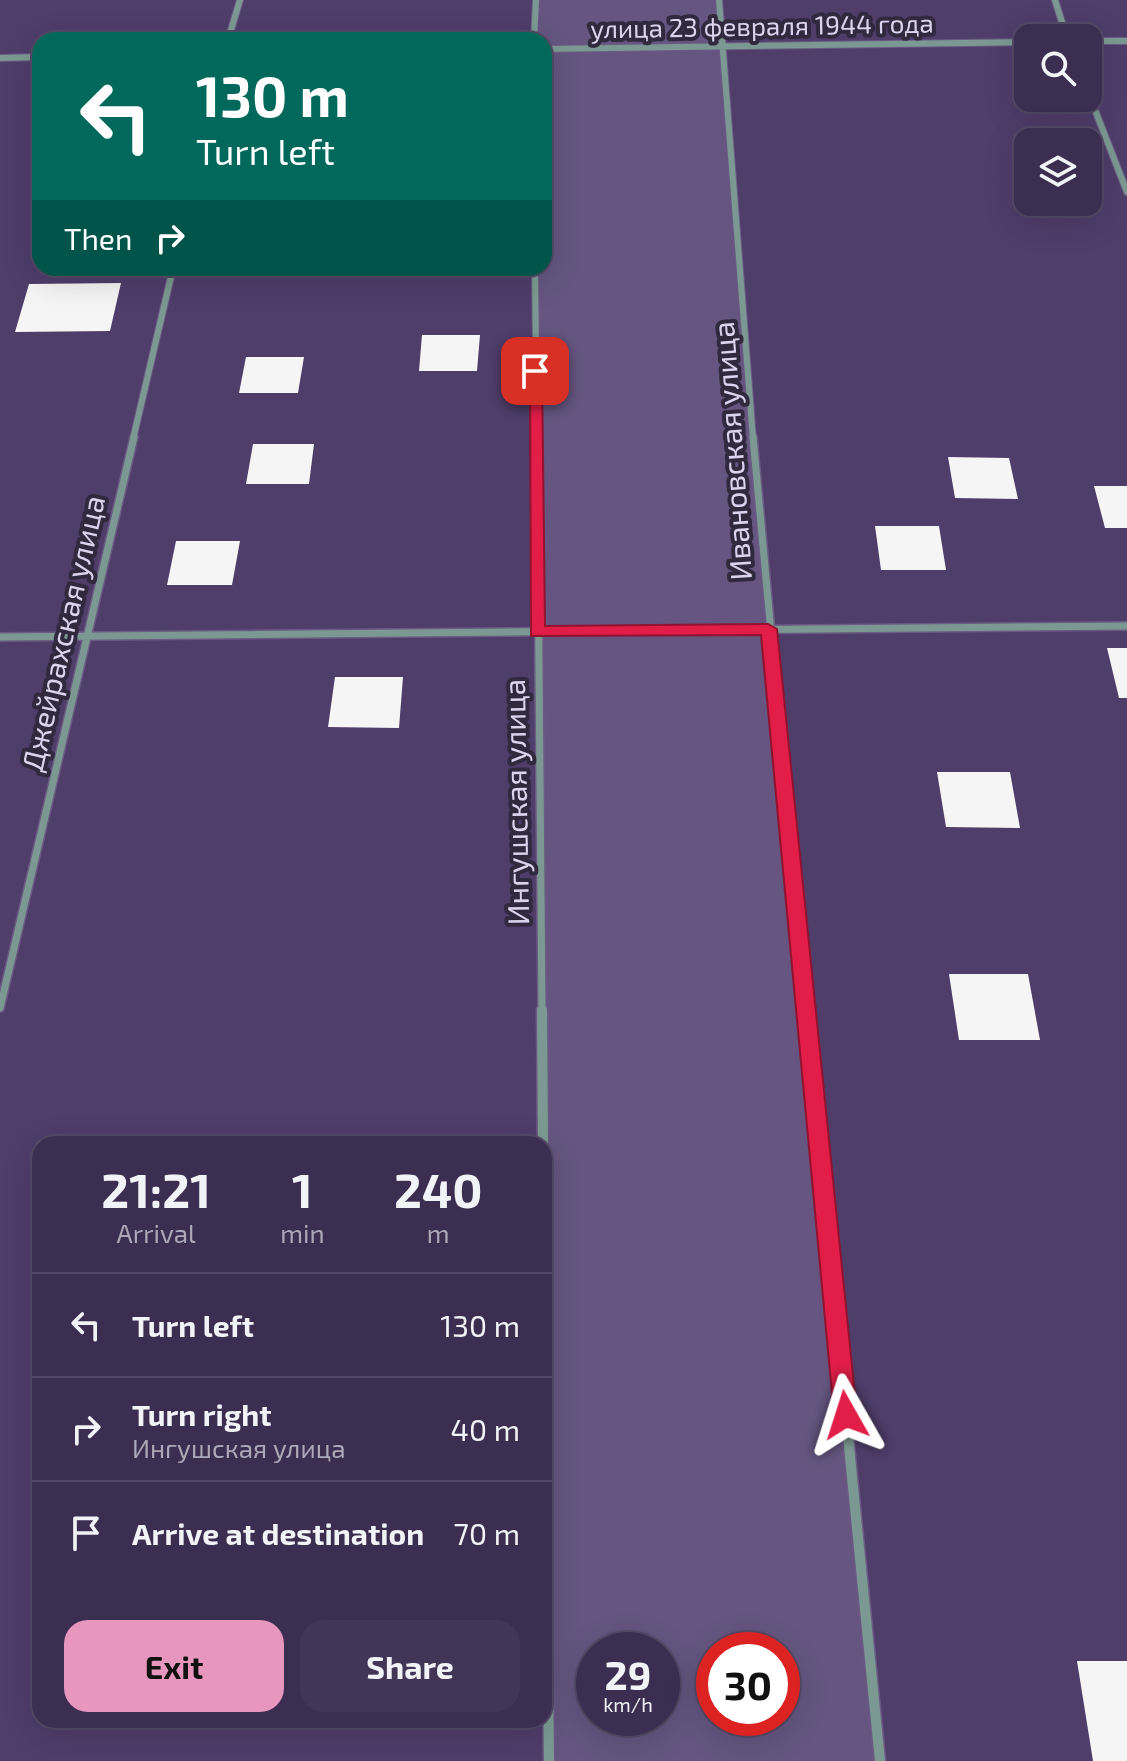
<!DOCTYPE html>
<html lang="en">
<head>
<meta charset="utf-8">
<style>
	:root { --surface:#3b2e50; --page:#423657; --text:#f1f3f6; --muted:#aca8b7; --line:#544a67; --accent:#e797bd }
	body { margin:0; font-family:"Exo 2",sans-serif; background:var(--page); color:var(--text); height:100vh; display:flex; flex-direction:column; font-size:30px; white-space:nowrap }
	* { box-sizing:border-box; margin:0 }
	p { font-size:26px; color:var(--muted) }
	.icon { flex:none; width:44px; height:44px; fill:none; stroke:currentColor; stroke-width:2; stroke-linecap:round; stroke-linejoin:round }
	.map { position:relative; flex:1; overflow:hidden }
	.details { position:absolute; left:32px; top:1136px; width:520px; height:592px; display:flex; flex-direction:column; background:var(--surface); border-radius:24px; box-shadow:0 8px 32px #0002,0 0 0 2px var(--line) }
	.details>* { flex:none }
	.top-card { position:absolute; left:32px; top:32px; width:520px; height:244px; border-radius:24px; box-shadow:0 8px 32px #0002,0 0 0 2px var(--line); background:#00695c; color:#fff; overflow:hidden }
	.fabs { position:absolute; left:1014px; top:24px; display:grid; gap:16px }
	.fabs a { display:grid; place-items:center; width:88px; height:88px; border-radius:16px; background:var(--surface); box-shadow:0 8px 32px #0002,0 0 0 2px var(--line); font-size:40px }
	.speed { position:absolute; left:576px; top:1632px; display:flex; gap:16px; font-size:40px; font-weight:700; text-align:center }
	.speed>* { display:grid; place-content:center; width:104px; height:104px; border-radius:50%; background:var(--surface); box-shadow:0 8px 32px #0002,0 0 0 2px var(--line); line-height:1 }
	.speed small { font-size:20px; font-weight:400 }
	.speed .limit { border:12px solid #d22; background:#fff; color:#111 }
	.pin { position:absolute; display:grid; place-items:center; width:68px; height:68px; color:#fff; margin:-34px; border-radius:16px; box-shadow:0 4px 12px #0006 }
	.me { position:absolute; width:88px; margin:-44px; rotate:354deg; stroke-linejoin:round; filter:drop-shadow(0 0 6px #0008) }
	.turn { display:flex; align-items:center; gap:28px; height:168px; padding:0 32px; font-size:36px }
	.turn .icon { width:104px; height:104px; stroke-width:2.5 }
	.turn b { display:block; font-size:56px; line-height:68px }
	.then { display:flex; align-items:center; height:76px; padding:0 32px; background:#0003; gap:16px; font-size:30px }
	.eta { display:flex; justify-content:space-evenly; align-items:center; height:136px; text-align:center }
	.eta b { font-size:48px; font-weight:700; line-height:56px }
	.cta { display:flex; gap:16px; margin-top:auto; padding:16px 32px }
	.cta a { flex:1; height:92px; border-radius:24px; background:var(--accent); color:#111; font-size:32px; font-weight:700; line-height:92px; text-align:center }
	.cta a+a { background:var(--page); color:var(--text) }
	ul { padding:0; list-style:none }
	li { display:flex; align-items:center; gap:24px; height:104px; padding:0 32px; border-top:2px solid var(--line) }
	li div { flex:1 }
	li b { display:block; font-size:30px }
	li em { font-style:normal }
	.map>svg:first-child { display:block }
</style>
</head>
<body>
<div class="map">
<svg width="1127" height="1761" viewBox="0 0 1127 1761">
	<rect width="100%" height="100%" fill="#4f3d6a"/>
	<path fill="#655580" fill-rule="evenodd" d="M535,0H719L768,629L880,1761H549L535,268H544V40H534ZM594,1650H662V1718H594ZM714,1650H782V1718H714Z"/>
	<path fill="#f5f5f5" d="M121,283L110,331L15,332L29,284Z
		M422,335H480L477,371H419Z
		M246,357H304L298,393H239Z
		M253,444H314L309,484H246Z
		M948,457L1009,458L1018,499L955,498Z
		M1094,486H1127V528H1105Z
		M875,526H939L946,570H881Z
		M176,541H240L232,585H167Z
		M1107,648H1127V698H1119Z
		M335,677H403L399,728L328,727Z
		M937,772H1010L1020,828L946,827Z
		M949,974H1028L1040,1040H959Z
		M1077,1661H1127V1761H1093Z"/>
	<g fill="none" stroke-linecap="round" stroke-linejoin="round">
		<defs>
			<path id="minor-far2" d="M719,0L753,439
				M1055,0L1067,38
				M228,40L240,0
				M534,40L536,0
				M1088,41H1127
				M544,49L1028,42
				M0,58L40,57
				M1088,92L1127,192
				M535,268L537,439
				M133,439L173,268"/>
			<path id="minor-far1" d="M537,437L542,1012
				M753,437L806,1012
				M0,637L1127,626
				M0,1008L134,437"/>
			<path id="minor" d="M542,1010L543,1144
				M806,1010L880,1761
				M544,1269L549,1761"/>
		</defs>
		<use href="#minor-far2" stroke="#6b5b84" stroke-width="8"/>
		<use href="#minor-far1" stroke="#6b5b84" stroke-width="10"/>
		<use href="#minor" stroke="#6b5b84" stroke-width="13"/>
		<use href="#minor-far2" stroke="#7b9992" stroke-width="6"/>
		<use href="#minor-far1" stroke="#7b9992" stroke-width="7"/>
		<use href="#minor" stroke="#7b9992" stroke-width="10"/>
	</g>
	<path fill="#e11d48" stroke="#92132f" stroke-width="2" d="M530,368L542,371L545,626L768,624L777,629L857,1415L854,1423L846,1426L838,1423L834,1415L761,635L531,636Z"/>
	<g text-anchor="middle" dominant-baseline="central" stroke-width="8" stroke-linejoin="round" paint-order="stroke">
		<g font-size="26" fill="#dcd3ee" stroke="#31293e">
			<text transform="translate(762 25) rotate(-1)">улица 23 февраля 1944 года</text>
		</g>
		<g font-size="30" fill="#dcd3ee" stroke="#31293e">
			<text transform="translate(731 451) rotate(-94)">Ивановская улица</text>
			<text transform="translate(62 633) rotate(-77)">Джейрахская улица</text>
			<text transform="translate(515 802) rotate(-91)">Ингушская улица</text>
		</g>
	</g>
</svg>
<div class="fabs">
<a><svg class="icon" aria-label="search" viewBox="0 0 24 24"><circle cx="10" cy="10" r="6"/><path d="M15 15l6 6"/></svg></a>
<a><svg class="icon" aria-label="layers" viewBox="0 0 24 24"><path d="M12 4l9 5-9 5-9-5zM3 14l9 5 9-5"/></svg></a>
</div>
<div class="speed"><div>29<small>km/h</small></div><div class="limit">30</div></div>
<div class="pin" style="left:535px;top:371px;background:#d93025"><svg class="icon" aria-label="arrive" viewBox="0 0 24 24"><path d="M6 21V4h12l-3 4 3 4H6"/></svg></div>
<svg class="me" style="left:846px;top:1415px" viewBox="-20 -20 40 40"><path d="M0-17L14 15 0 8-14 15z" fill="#e11d48" stroke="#fff" stroke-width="4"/></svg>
<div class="top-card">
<div class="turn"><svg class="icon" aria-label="left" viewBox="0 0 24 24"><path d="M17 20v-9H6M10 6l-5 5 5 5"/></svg><div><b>130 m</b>Turn left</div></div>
<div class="then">Then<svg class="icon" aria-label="right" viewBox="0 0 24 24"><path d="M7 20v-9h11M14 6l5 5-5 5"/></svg></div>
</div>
<section class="details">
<div class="eta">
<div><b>21:21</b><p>Arrival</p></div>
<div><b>1</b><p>min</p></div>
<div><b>240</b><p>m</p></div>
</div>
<ul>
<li><svg class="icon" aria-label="left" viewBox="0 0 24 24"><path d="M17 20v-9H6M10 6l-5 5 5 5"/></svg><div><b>Turn left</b></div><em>130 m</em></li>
<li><svg class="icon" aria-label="right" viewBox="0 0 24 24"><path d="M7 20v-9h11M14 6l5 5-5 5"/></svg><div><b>Turn right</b><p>Ингушская улица</p></div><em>40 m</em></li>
<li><svg class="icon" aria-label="arrive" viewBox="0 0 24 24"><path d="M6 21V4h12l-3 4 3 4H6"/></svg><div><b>Arrive at destination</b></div><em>70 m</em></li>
</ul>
<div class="cta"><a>Exit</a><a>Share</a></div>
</section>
</div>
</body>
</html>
